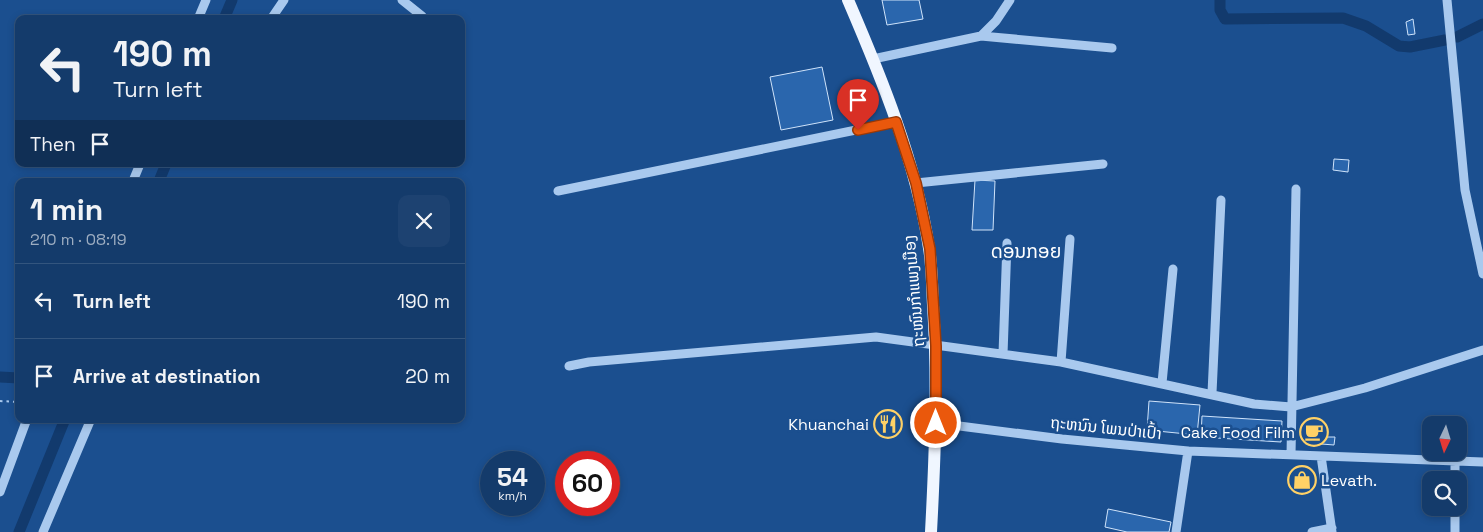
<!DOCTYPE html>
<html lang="en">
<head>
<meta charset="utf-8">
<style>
	:root { --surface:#143b6b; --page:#1d4271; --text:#f1f3f6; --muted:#9dadc1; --line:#33557e }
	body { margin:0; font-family:"Space Grotesk","Noto Sans Lao",sans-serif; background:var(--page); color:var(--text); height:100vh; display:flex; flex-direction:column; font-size:19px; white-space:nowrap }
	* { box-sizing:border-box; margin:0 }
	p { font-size:16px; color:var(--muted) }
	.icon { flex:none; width:28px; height:28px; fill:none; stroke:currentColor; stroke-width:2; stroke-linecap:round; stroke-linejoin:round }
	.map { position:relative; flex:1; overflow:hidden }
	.sheet { position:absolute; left:15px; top:178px; width:450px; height:245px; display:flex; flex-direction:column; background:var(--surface); border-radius:10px; box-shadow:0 2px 8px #0003,0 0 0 1px var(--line) }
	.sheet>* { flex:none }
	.banner { position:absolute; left:15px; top:15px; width:450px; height:152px; border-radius:10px; box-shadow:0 2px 8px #0003,0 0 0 1px var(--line); background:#143b6b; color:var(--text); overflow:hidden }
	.needle { width:32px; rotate:184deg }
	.controls { position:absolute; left:1422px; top:416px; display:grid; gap:10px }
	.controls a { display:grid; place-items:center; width:45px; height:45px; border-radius:10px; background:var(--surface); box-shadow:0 2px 8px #0003,0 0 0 1px var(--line); font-size:25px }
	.speed { position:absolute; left:480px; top:451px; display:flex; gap:10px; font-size:25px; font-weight:700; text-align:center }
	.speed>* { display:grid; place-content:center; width:65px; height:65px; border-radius:50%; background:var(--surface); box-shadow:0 2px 8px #0003,0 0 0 1px var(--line); line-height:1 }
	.speed small { font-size:12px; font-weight:400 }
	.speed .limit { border:8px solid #d22; background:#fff; color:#111 }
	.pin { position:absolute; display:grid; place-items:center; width:42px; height:42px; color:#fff; margin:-51px -21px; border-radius:50% 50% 50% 0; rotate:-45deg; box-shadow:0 0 5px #0007 }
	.pin .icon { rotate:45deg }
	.me { position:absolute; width:55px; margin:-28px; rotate:0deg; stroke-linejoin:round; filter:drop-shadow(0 0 4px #0008) }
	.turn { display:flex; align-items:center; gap:18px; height:105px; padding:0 15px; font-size:22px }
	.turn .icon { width:65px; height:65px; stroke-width:2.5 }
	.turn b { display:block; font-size:35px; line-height:42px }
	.then { display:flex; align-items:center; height:48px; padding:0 15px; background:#0003; gap:10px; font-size:19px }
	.round { display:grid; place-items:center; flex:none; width:52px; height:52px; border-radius:10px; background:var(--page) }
	.summary { display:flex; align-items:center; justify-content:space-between; height:85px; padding:0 15px }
	h1 { font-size:30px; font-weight:700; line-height:38px }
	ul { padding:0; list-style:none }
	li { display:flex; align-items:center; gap:15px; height:75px; padding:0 15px; border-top:1px solid var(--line) }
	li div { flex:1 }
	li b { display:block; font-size:19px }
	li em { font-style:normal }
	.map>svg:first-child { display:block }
</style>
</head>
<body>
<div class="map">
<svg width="1483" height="532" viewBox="0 0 1483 532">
	<rect width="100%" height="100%" fill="#1b4f8f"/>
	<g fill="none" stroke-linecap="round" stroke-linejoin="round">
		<path stroke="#123a6d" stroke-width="11" d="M1220,0V10L1225,19L1343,18L1366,26L1399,46L1410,47L1445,40
			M224,19L232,0
			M1457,37L1483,24
			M159,181L166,164
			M0,377L19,378
			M19,532L65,419"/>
	</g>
	<path fill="#2a66ad" stroke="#cfe3fa" d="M882,0H919L923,19L887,25Z
		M1413,19L1415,34L1408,35L1406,22Z
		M822,67L833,120L781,130L770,77Z
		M1334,159L1349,160L1348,172L1333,170Z
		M975,180L995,181L993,230H972Z
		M1149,401L1200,405L1197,435L1147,430Z
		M1202,416L1282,421L1281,442L1201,437Z
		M1309,427H1318L1319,437H1335L1334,445L1309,443Z
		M1108,509L1171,522L1169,532H1127L1105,527Z"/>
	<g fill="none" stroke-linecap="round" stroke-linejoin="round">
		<path stroke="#a9c9ee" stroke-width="2" stroke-dasharray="2.5 4" stroke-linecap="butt" d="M0,401L19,402"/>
		<path stroke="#a9c9ee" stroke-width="9" d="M402,0L422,16
			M1447,0L1465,190L1483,274
			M198,19L206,0
			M271,19L284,0
			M981,36L996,21L1010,0
			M873,59L981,36L1112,48
			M133,181L140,164
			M916,183L1103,164
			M558,191L895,122
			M1003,354L1007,243
			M1061,362L1070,239
			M569,366L589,362L876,337L1061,362L1254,404L1291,407L1365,388L1483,350
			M1162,383L1173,269
			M1212,393L1221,200
			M936,423L1062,439L1188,451L1483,462
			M1291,455L1296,189
			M1321,456L1332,532
			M1455,480V461
			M0,492L27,419
			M43,532L91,419
			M1176,532L1188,451
			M1312,532L1332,528
			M1455,532V508"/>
		<path stroke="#f0f6ff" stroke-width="12" d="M848,0C882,79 916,162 929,248C932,266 932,286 933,305C938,381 935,456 931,532"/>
	</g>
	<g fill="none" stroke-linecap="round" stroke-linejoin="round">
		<defs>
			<path id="route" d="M858,130L896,122L916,183L930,249L936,346V423"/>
		</defs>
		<use href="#route" stroke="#983908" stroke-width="12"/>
		<use href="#route" stroke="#ea580c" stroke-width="9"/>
	</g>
	<defs>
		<symbol id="restaurant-ring" viewBox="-11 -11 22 22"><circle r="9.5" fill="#1b4f8f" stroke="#ffd166" stroke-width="1.5"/><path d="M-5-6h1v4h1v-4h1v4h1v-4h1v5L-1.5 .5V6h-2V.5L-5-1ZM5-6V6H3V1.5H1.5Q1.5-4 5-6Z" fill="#ffd166"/></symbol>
		<symbol id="cafe-ring" viewBox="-11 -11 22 22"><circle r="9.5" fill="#1b4f8f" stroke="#ffd166" stroke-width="1.5"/><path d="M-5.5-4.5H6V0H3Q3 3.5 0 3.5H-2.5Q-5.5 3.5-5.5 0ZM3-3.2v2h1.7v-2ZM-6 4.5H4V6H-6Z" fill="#ffd166"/></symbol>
		<symbol id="shop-ring" viewBox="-11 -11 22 22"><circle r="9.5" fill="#1b4f8f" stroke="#ffd166" stroke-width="1.5"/><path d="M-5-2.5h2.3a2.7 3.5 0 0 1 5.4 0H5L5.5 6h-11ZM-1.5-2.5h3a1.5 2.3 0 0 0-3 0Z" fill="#ffd166"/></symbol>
	</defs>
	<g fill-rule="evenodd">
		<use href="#restaurant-ring" x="872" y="408" width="32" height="32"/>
		<use href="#cafe-ring" x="1298" y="416" width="32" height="32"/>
		<use href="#shop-ring" x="1286" y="464" width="32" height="32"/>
	</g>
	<g text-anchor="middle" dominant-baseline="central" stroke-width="5" stroke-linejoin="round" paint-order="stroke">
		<g font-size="16" fill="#fff" stroke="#1b4f8f">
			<text transform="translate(914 291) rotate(-95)">ຖະໜົນກຳແພງເມືອງ</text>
			<text transform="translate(1106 428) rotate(6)">ຖະຫນົນ ໂພນປ່າເປົ້າ</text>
		</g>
		<g font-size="16" fill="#fff" stroke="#1b4f8f" text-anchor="end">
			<text x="869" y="424">Khuanchai</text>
			<text x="1295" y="432">Cake Food Film</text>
			<text x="1321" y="480" text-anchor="start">Levath.</text>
		</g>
		<g font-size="19" fill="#fff" stroke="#1b4f8f">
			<text x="1026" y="251">ດອນກອຍ</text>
		</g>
	</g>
</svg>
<div class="controls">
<a><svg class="needle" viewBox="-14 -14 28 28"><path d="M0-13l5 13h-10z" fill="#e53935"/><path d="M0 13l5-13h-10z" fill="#9dadc1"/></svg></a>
<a><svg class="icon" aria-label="search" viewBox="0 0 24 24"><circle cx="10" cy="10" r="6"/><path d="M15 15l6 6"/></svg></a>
</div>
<div class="speed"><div>54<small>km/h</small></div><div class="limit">60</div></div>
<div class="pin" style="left:858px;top:130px;background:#d93025"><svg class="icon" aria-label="arrive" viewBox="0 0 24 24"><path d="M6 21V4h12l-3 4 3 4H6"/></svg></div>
<svg class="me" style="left:936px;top:423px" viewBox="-20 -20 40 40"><circle r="17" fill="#ea580c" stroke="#fff" stroke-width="3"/><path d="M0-11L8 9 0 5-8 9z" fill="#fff"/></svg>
<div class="banner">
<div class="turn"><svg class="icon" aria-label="left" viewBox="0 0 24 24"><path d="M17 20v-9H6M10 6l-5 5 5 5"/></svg><div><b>190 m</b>Turn left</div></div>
<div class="then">Then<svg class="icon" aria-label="arrive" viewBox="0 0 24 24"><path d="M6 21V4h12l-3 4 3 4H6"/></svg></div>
</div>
<section class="sheet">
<div class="summary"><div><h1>1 min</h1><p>210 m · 08:19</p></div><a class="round"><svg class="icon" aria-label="close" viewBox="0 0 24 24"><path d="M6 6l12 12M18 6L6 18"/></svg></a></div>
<ul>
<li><svg class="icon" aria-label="left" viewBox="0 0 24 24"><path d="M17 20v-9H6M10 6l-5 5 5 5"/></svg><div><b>Turn left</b></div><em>190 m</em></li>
<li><svg class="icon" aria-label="arrive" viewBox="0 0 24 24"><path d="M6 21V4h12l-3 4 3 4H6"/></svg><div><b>Arrive at destination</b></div><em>20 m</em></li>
</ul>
</section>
</div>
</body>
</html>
